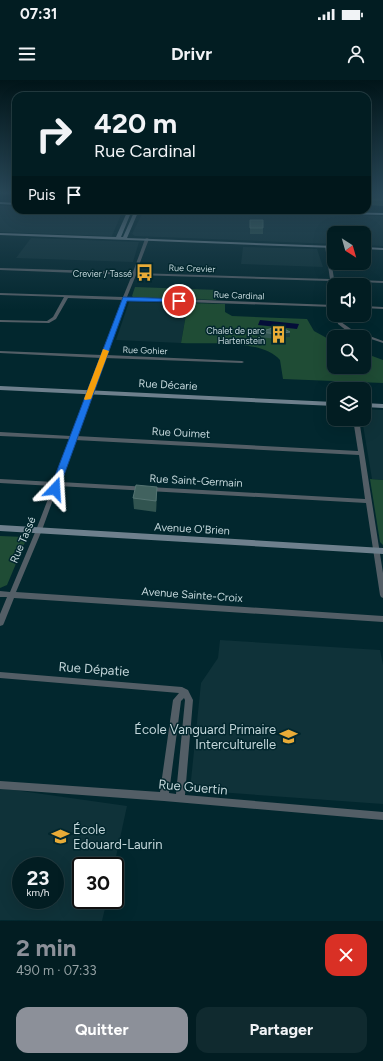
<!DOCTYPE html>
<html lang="fr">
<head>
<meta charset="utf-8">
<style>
	:root { --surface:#021d22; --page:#102a2f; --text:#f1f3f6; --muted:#96a2a5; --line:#233b40; --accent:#8c9099 }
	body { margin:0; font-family:Figtree,sans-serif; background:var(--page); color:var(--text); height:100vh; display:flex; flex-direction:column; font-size:15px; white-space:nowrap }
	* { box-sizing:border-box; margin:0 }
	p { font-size:13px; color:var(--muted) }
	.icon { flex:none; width:22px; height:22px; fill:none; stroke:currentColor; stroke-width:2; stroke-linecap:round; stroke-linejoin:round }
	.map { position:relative; height:841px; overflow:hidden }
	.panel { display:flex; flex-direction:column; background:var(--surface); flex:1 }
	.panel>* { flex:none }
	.guide { position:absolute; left:12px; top:12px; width:359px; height:122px; border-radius:12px; box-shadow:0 4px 16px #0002,0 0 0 1px var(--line); background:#021d22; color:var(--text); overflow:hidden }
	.needle { width:26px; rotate:143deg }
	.buttons { position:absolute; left:327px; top:146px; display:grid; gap:8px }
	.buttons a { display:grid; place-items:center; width:44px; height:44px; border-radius:8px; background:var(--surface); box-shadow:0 4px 16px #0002,0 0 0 1px var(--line); font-size:20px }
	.speed { position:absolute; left:12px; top:777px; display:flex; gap:8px; font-size:20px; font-weight:700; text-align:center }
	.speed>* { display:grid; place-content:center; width:52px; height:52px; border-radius:50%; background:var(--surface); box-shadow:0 4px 16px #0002,0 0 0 1px var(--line); line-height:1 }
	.speed small { font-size:10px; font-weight:400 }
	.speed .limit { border:2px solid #111; border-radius:6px; background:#fff; color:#111 }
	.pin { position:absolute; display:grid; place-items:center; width:34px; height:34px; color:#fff; margin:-17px; border:2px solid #fff; border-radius:50%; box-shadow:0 1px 4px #0007 }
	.me { position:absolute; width:44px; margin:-22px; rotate:20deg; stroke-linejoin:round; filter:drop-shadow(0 0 3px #0008) }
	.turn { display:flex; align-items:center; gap:14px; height:84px; padding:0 16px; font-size:18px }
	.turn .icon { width:52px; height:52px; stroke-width:2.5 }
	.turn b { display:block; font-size:28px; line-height:34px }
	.then { display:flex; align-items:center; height:38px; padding:0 16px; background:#0003; gap:8px; font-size:15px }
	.round { display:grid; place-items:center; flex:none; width:42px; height:42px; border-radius:12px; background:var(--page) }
	.head { display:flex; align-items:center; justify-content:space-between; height:68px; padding:0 16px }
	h1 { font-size:24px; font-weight:700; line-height:30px; color:var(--accent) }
	.button { display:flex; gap:8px; margin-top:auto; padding:8px 16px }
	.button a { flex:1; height:46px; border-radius:12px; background:var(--accent); color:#fff; font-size:16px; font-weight:700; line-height:46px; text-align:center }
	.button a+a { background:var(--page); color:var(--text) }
	.status { display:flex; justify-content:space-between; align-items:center; height:28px; padding:0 20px; background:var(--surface); direction:ltr }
	.status svg { height:11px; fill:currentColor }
	header { display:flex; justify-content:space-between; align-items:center; height:52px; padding:0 16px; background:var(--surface); font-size:18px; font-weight:700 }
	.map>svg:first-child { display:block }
</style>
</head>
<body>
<div class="status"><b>07:31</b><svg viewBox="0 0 49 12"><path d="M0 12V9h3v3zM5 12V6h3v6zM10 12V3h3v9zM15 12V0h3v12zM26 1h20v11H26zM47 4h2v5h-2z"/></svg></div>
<header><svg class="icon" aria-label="menu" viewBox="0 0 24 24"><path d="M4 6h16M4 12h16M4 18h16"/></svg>Drivr<svg class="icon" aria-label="person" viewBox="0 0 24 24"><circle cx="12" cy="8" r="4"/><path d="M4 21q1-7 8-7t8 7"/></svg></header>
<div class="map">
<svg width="383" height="841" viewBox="0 0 383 841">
	<rect width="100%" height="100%" fill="#02272e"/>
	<path fill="#0f3239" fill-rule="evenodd" d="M0,126H16V130H123L112,156L0,152Z
		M144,130L383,136V166L364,165V153H334V164L135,156L132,154Z
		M31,158L139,162L133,182L16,178Z
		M243,167L317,169L323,187L241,184Z
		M129,222L188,223L181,263L116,260Z
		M364,329L383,330V400L372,399L362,339H364Z
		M220,560L380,570L383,585V724L190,710L201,603L218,578Z
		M0,708L127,726L114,786H81V820H107L102,841L0,840ZM21,786H55V820H21Z"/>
	<path fill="#1f4c35" d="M135,207L218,210L216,220L133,217L132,216Z
		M188,223L225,224V232L232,236L307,239L314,251L334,262V287H364V273L383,280V303L283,299L280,280C262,259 208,264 181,263Z
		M370,399L383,400V465L380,462Z
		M0,456L24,457L26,460L7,505L0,508Z"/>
	<path fill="#040e38" d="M260,240L299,244L297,249L258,245Z"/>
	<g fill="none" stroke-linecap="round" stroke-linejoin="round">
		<path fill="#535e66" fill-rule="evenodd" d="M147,158L149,159L136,193L330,199L325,166L327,165L329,166L334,199L383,201V203L334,201V215L332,214L330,201L136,195L127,217L334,225V227L126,220L106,275L242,281L244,282L242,283L105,278L76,356L358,371L353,339H359L383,493V518L381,517L380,515L366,423L58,406L42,450L16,512L383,536V542L14,518L4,543L3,545L0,546V534L7,517H0V511L10,512L36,450L53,406L0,403V399L54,402L70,359L0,356V352L71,356L101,278L0,273V271L102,275L123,220L68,218L56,239L49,243L0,242V240L47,241L53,237L64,217L0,215V213L123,217L132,195L0,190V188L133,192L145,159ZM75,360L359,375L365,419L60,402Z
			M364,226L383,227V229L364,228Z
			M336,235H340L341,242L351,249L383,261V263L347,251L338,244Z
			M0,592L182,607L188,610L193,620L185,715L383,732V740L164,721L0,709V701L160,712L173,620L179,613L0,598ZM184,618L185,620L176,714L169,713L181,621Z"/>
		<path fill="#6e808d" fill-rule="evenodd" d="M128,130H132L121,157H123L135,130H139L127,158L334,166V168L0,155V153L116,157Z
			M364,167L383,168V170L364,169Z
			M0,306L334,322V326L0,310Z
			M364,323L383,324V328L364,327Z
			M0,445L383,468V474L0,451Z"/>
		<path fill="#839aab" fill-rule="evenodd" d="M0,122L16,123V125L0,124Z
			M228,130L383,133V135L230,131Z"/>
	</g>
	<path fill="#315450" d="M367,113H383V126L367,125Z
		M250,140L263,148V154H250Z
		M260,252H290V257L276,259L260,257Z
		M157,417L156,432L134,429L133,418Z"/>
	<path fill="#183c3c" d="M290,252V257L276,259L277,254Z
		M157,407V417L156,432V421Z"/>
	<path fill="#41625f" stroke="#557472" d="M367,113H383V120H367Z
		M250,140H263V148H250Z
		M279,246L290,252L277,254L260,252Z
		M136,405L157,407L156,421L133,418Z"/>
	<linearGradient id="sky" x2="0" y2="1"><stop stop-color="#011519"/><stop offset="0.49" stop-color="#284757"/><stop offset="1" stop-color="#284757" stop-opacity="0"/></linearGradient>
	<rect width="383" height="230" fill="url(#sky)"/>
	<path fill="#1a73e8" stroke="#114b97" d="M123,217L179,219L182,221L179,222L127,221L59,409L58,411H51L50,409Z"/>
	<path fill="#f59e0b" d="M103,269L109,271L91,319L85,320L84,319Z"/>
	<defs>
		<symbol id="bus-bare" viewBox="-9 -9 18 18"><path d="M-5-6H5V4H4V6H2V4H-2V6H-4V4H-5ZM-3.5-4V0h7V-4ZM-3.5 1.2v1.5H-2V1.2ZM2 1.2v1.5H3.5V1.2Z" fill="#e8ab37" stroke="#02272e" stroke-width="2.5" paint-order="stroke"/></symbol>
		<symbol id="building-bare" viewBox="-9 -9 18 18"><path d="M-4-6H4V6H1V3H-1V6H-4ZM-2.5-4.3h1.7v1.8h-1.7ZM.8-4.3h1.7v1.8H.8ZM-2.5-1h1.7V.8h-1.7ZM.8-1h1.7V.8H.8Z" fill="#e8ab37" stroke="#02272e" stroke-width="2.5" paint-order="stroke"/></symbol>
		<symbol id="school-bare" viewBox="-9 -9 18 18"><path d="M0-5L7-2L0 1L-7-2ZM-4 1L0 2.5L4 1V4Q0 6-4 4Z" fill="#e8ab37" stroke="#02272e" stroke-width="2.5" paint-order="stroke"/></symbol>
	</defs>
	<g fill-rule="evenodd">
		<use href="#bus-bare" x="132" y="180" width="25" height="25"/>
		<use href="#building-bare" x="266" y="242" width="25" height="25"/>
		<use href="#school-bare" x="276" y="644" width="25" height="25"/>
		<use href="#school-bare" x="48" y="744" width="25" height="25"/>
	</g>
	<g text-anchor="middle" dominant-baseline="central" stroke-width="3" stroke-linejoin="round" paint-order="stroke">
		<g font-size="9" fill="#c3d6da" stroke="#02272e">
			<text transform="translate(192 188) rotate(2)">Rue Crevier</text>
			<text transform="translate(239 215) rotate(2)">Rue Cardinal</text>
			<text transform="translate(145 270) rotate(2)">Rue Gohier</text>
		</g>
		<g font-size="9" fill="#c3d6da" stroke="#02272e" text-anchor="end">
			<text x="132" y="193">Crevier / Tassé</text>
			<text x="265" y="250">Chalet de parc<tspan x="265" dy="10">Hartenstein</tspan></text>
		</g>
		<g font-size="11" fill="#c3d6da" stroke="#02272e">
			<text transform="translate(168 305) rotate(3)">Rue Décarie</text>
			<text transform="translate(181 353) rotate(3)">Rue Ouimet</text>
			<text transform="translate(196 401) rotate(3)">Rue Saint-Germain</text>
			<text transform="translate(192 449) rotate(3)">Avenue O'Brien</text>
			<text transform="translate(23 460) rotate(-67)">Rue Tassé</text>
			<text transform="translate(192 515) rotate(4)">Avenue Sainte-Croix</text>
		</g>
		<g font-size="13" fill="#c3d6da" stroke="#02272e">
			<text transform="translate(94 589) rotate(4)">Rue Dépatie</text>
			<text transform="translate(193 707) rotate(5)">Rue Guertin</text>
		</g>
		<g font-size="13" fill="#c3d6da" stroke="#02272e" text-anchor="end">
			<text x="276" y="649">École Vanguard Primaire<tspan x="276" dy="15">Interculturelle</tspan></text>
			<text x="73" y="749" text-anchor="start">École<tspan x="73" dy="15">Edouard-Laurin</tspan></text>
		</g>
	</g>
</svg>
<div class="buttons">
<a><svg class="needle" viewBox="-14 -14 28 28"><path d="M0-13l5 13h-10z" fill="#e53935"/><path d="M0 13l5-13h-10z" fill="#96a2a5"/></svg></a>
<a><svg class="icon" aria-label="sound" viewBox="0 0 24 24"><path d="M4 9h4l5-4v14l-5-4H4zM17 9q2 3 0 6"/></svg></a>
<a><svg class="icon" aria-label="search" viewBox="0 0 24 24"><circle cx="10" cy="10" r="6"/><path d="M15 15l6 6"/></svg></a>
<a><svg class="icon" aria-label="layers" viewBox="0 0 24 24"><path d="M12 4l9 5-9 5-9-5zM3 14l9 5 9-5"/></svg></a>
</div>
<div class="speed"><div>23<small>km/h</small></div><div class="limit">30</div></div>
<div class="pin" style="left:179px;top:221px;background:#d93025"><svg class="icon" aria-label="arrive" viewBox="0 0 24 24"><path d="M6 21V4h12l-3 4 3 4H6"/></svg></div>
<svg class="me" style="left:55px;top:409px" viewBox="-20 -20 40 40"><path d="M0-17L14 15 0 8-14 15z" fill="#1a73e8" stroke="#fff" stroke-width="4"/></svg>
<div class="guide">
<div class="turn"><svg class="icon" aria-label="right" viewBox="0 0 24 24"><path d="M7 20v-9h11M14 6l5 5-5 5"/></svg><div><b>420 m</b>Rue Cardinal</div></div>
<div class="then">Puis<svg class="icon" aria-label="arrive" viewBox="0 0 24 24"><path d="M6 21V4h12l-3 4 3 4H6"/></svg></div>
</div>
</div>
<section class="panel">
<div class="head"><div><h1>2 min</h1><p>490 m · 07:33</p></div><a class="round" style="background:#d93025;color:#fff"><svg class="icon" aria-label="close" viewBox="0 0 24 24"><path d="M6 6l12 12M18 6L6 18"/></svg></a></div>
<div class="button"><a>Quitter</a><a>Partager</a></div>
</section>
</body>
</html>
